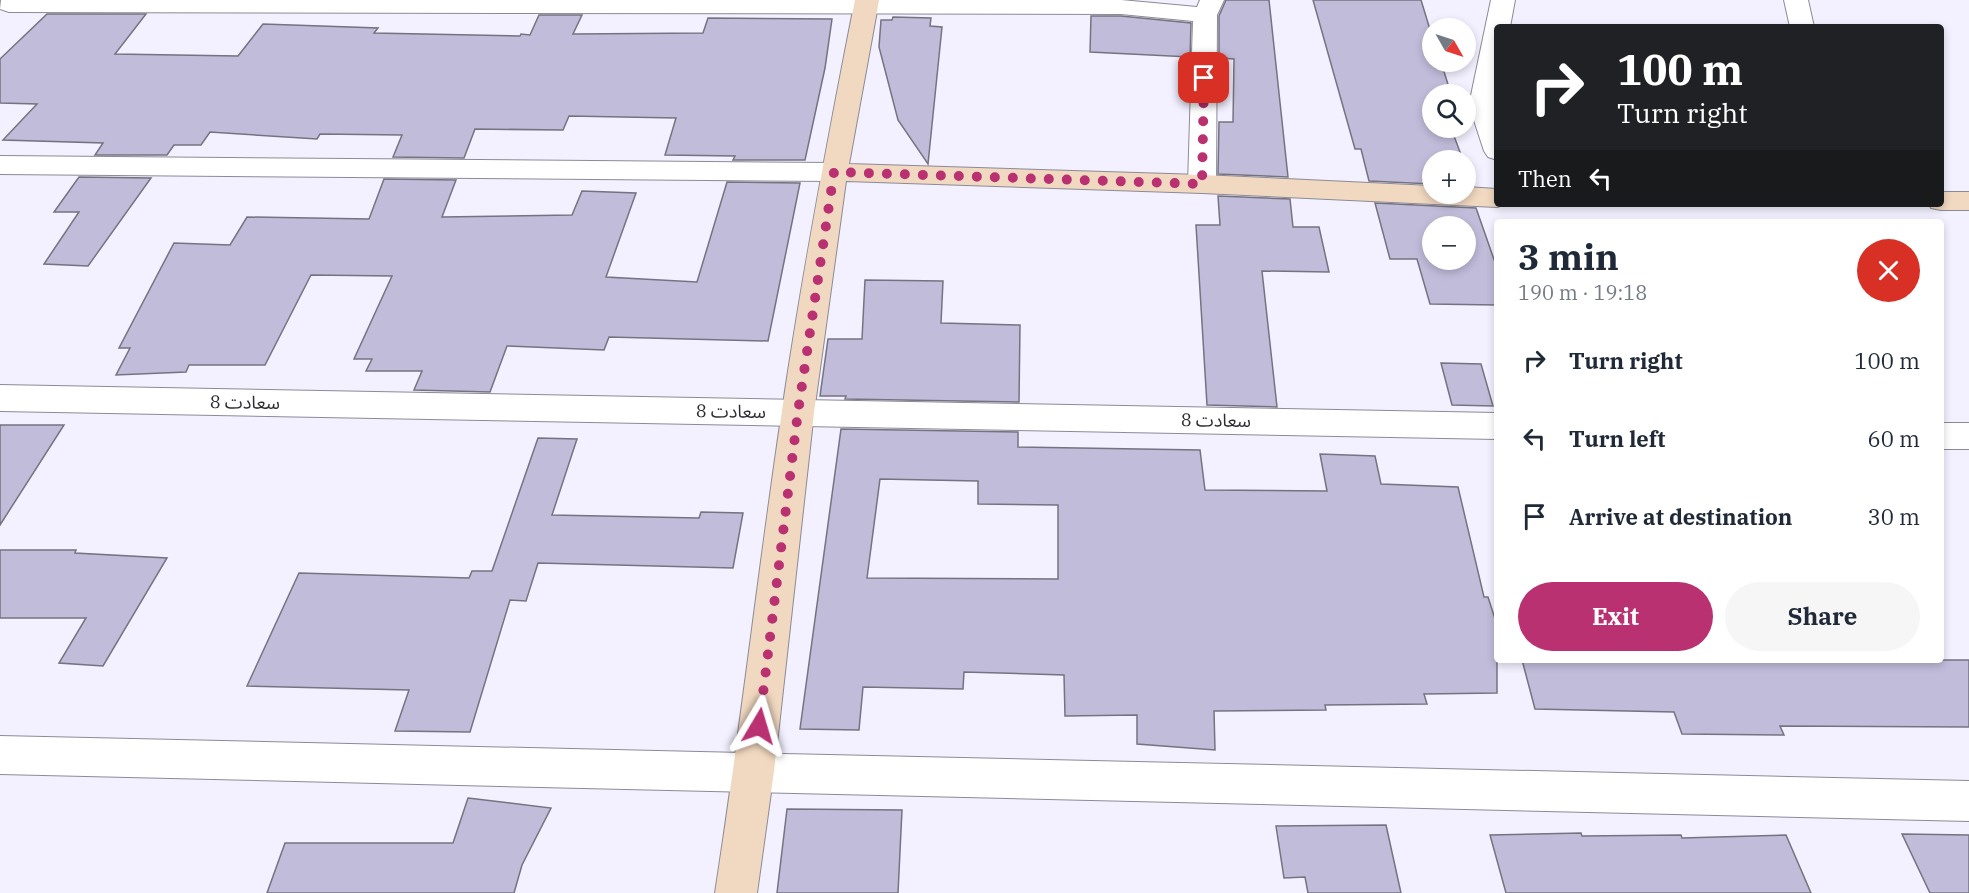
<!DOCTYPE html>
<html lang="en">
<head>
<meta charset="utf-8">
<style>
	:root { --surface:#fff; --page:#f6f6f7; --text:#1f2937; --muted:#747a83; --accent:#b93171 }
	body { margin:0; font-family:"IBM Plex Serif","Noto Sans Arabic",serif; background:var(--page); color:var(--text); height:100vh; display:flex; flex-direction:column; font-size:22px; white-space:nowrap }
	* { box-sizing:border-box; margin:0 }
	p { font-size:20px; color:var(--muted) }
	.icon { flex:none; width:33px; height:33px; fill:none; stroke:currentColor; stroke-width:2; stroke-linecap:round; stroke-linejoin:round }
	.map { position:relative; flex:1; overflow:hidden }
	.side { position:absolute; left:1494px; top:219px; width:450px; height:444px; display:flex; flex-direction:column; background:var(--surface); border-radius:6px; box-shadow:0 3px 9px #0003 }
	.side>* { flex:none }
	.top-card { position:absolute; left:1494px; top:24px; width:450px; height:183px; border-radius:6px; box-shadow:0 3px 9px #0003; background:#202124; color:#fff; overflow:hidden }
	.needle { width:39px; rotate:129deg }
	.fabs { position:absolute; left:1422px; top:18px; display:grid; gap:12px }
	.fabs a { display:grid; place-items:center; width:54px; height:54px; border-radius:50%; background:var(--surface); box-shadow:0 3px 9px #0003; font-size:30px }
	.pin { position:absolute; display:grid; place-items:center; width:51px; height:51px; color:#fff; margin:-26px; border-radius:12px; box-shadow:0 3px 9px #0006 }
	.me { position:absolute; width:66px; margin:-33px; rotate:7deg; stroke-linejoin:round; filter:drop-shadow(0 0 4px #0008) }
	.turn { display:flex; align-items:center; gap:21px; height:126px; padding:0 24px; font-size:27px }
	.turn .icon { width:78px; height:78px; stroke-width:2.5 }
	.turn b { display:block; font-size:42px; line-height:51px }
	.then { display:flex; align-items:center; height:57px; padding:0 24px; background:#0003; gap:12px; font-size:22px }
	.round { display:grid; place-items:center; flex:none; width:63px; height:63px; border-radius:32px; background:var(--page) }
	.overview { display:flex; align-items:center; justify-content:space-between; height:102px; padding:0 24px }
	h1 { font-size:36px; font-weight:800; line-height:45px }
	.button { display:flex; gap:12px; margin-top:auto; padding:12px 24px }
	.button a { flex:1; height:69px; border-radius:36px; background:var(--accent); color:#fff; font-size:24px; font-weight:800; line-height:69px; text-align:center }
	.button a+a { background:var(--page); color:var(--text) }
	ul { padding:0; list-style:none }
	li { display:flex; align-items:center; gap:18px; height:78px; padding:0 24px }
	li div { flex:1 }
	li b { display:block; font-size:22px }
	li em { font-style:normal }
	.map>svg:first-child { display:block }
</style>
</head>
<body>
<div class="map">
<svg width="1969" height="893" viewBox="0 0 1969 893">
	<rect width="100%" height="100%" fill="#f3f1ff"/>
	<path fill="#c1bcda" stroke="#757380" stroke-width="1.5" fill-rule="evenodd" d="M1226,0H1269L1288,177L1218,174L1219,122H1233L1234,59L1219,58V16Z
		M1313,0H1421L1432,36V62H1441L1451,94H1432V128H1451L1463,160H1432V184L1369,181L1361,149H1355Z
		M47,14H146L115,54L238,56L263,24L378,28L374,33L520,36L521,34L530,35L539,15H582L573,34L703,33L708,18L832,19L825,68L805,160H733L735,156L665,155L676,118L569,116L563,130L475,129L464,158L393,157L402,135L320,134L317,139L210,132L201,145H174L167,155H95L103,143L3,140L37,104L0,103V59Z
		M1091,16H1121L1191,23L1190,57L1090,52Z
		M893,17L931,18L930,26L942,27L928,164L898,120L879,47L881,20H892Z
		M79,177L151,178L88,266L44,264L79,212H54Z
		M384,179L456,180L442,217L572,215L582,191L636,193L606,277L697,282L727,182L800,183L768,341L609,337L604,350L507,346L490,392L414,390L422,371H366L372,359H354L392,276L311,275L265,365H189L186,372L116,375L130,348H119L174,243L230,245L247,217L369,219Z
		M1218,196L1290,199L1293,227H1319L1329,272L1262,271L1277,407L1207,405L1196,225H1220Z
		M1375,203L1476,208L1497,268V305L1430,304L1417,259H1390ZM1432,226H1466V260H1432Z
		M865,280L943,281L941,323L1020,325L1019,402L845,399L846,396H820L828,339H862Z
		M1441,363L1481,364L1493,406L1452,405Z
		M0,425H64L0,525Z
		M841,429L1018,432V447L1200,450L1205,490L1327,491L1320,454L1375,456L1381,484L1458,487L1484,597H1488L1497,625V693L1424,694L1427,704L1325,705L1326,710L1214,711L1215,750L1137,744V715L1065,716L1064,675L964,672L963,689L863,687L859,730L800,729ZM880,479L978,481V504L1058,505V579L867,578Z
		M538,438L577,439L552,515L699,518L701,512L743,513L733,568L538,563L526,601L510,600L470,732L395,731L409,690L247,686L299,573L469,578L472,571H492Z
		M0,550H76L75,553L167,558L103,666L59,663L86,618H0Z
		M1522,660H1969V727L1780,726L1784,735L1682,734L1674,712L1535,709Z
		M468,798L551,808L522,865L514,893H267L285,843H453Z
		M787,809L902,810L898,893H777Z
		M1386,825L1401,893H1308L1305,877L1284,878L1276,826Z
		M1581,833L1582,836L1681,835L1682,838L1786,835L1811,893H1506L1490,835Z
		M1902,834L1969,835V893H1930Z"/>
	<g fill="none" stroke-linecap="round" stroke-linejoin="round">
		<defs>
			<path id="street" d="M1,0H1121L1197,7L1200,0H1224L1217,15L1216,184L1212,190L1202,193L1192,190L1188,184L1193,21L1121,14L9,12L0,9Z
				M1491,0H1515L1510,27H1497V93L1495,105L1497,112V160L1488,157L1484,151L1469,105Z
				M1784,0H1808L1814,27H1790Z
				M0,156L834,163L844,166L848,172L844,178L834,181L0,174Z
				M0,385L1497,413V439L0,411Z
				M1941,423H1969V449H1941Z
				M0,736L1969,781V821L0,774Z"/>
			<path id="secondary" d="M855,0H879L849,164L1202,175L1432,186V194H1466V187L1497,189V204H1507L1497,207L1202,193L846,181L814,412L774,771L757,893H715C740,733 758,572 782,411C802,274 828,137 855,0Z
				M1941,192H1969V210H1941L1931,208L1929,204H1941Z"/>
		</defs>
		<use href="#street" stroke="#8c8a97" stroke-width="2"/>
		<use href="#secondary" stroke="#8c8a97" stroke-width="2"/>
		<use href="#street" fill="#fff" fill-rule="evenodd"/>
		<use href="#secondary" fill="#f1d8c0" fill-rule="evenodd"/>
	</g>
	<g fill="none" stroke-linecap="round" stroke-linejoin="round">
		<path stroke="#b93171" stroke-width="10" stroke-dasharray="0 18" d="M759,726L798,412L834,172L1202,184L1204,78"/>
	</g>
	<g text-anchor="middle" dominant-baseline="central" stroke-width="6" stroke-linejoin="round" paint-order="stroke">
		<g font-size="18" fill="#2d2c32" stroke="#fff">
			<text transform="translate(245 402) rotate(1)">سعادت 8</text>
			<text transform="translate(731 411) rotate(1)">سعادت 8</text>
			<text transform="translate(1216 420) rotate(1)">سعادت 8</text>
		</g>
	</g>
</svg>
<div class="fabs">
<a><svg class="needle" viewBox="-14 -14 28 28"><path d="M0-13l5 13h-10z" fill="#e53935"/><path d="M0 13l5-13h-10z" fill="#747a83"/></svg></a>
<a><svg class="icon" aria-label="search" viewBox="0 0 24 24"><circle cx="10" cy="10" r="6"/><path d="M15 15l6 6"/></svg></a>
<a>+</a>
<a>−</a>
</div>
<div class="pin" style="left:1204px;top:78px;background:#d93025"><svg class="icon" aria-label="arrive" viewBox="0 0 24 24"><path d="M6 21V4h12l-3 4 3 4H6"/></svg></div>
<svg class="me" style="left:759px;top:726px" viewBox="-20 -20 40 40"><path d="M0-17L14 15 0 8-14 15z" fill="#b93171" stroke="#fff" stroke-width="4"/></svg>
<div class="top-card">
<div class="turn"><svg class="icon" aria-label="right" viewBox="0 0 24 24"><path d="M7 20v-9h11M14 6l5 5-5 5"/></svg><div><b>100 m</b>Turn right</div></div>
<div class="then">Then<svg class="icon" aria-label="left" viewBox="0 0 24 24"><path d="M17 20v-9H6M10 6l-5 5 5 5"/></svg></div>
</div>
<section class="side">
<div class="overview"><div><h1>3 min</h1><p>190 m · 19:18</p></div><a class="round" style="background:#d93025;color:#fff"><svg class="icon" aria-label="close" viewBox="0 0 24 24"><path d="M6 6l12 12M18 6L6 18"/></svg></a></div>
<ul>
<li><svg class="icon" aria-label="right" viewBox="0 0 24 24"><path d="M7 20v-9h11M14 6l5 5-5 5"/></svg><div><b>Turn right</b></div><em>100 m</em></li>
<li><svg class="icon" aria-label="left" viewBox="0 0 24 24"><path d="M17 20v-9H6M10 6l-5 5 5 5"/></svg><div><b>Turn left</b></div><em>60 m</em></li>
<li><svg class="icon" aria-label="arrive" viewBox="0 0 24 24"><path d="M6 21V4h12l-3 4 3 4H6"/></svg><div><b>Arrive at destination</b></div><em>30 m</em></li>
</ul>
<div class="button"><a>Exit</a><a>Share</a></div>
</section>
</div>
</body>
</html>
